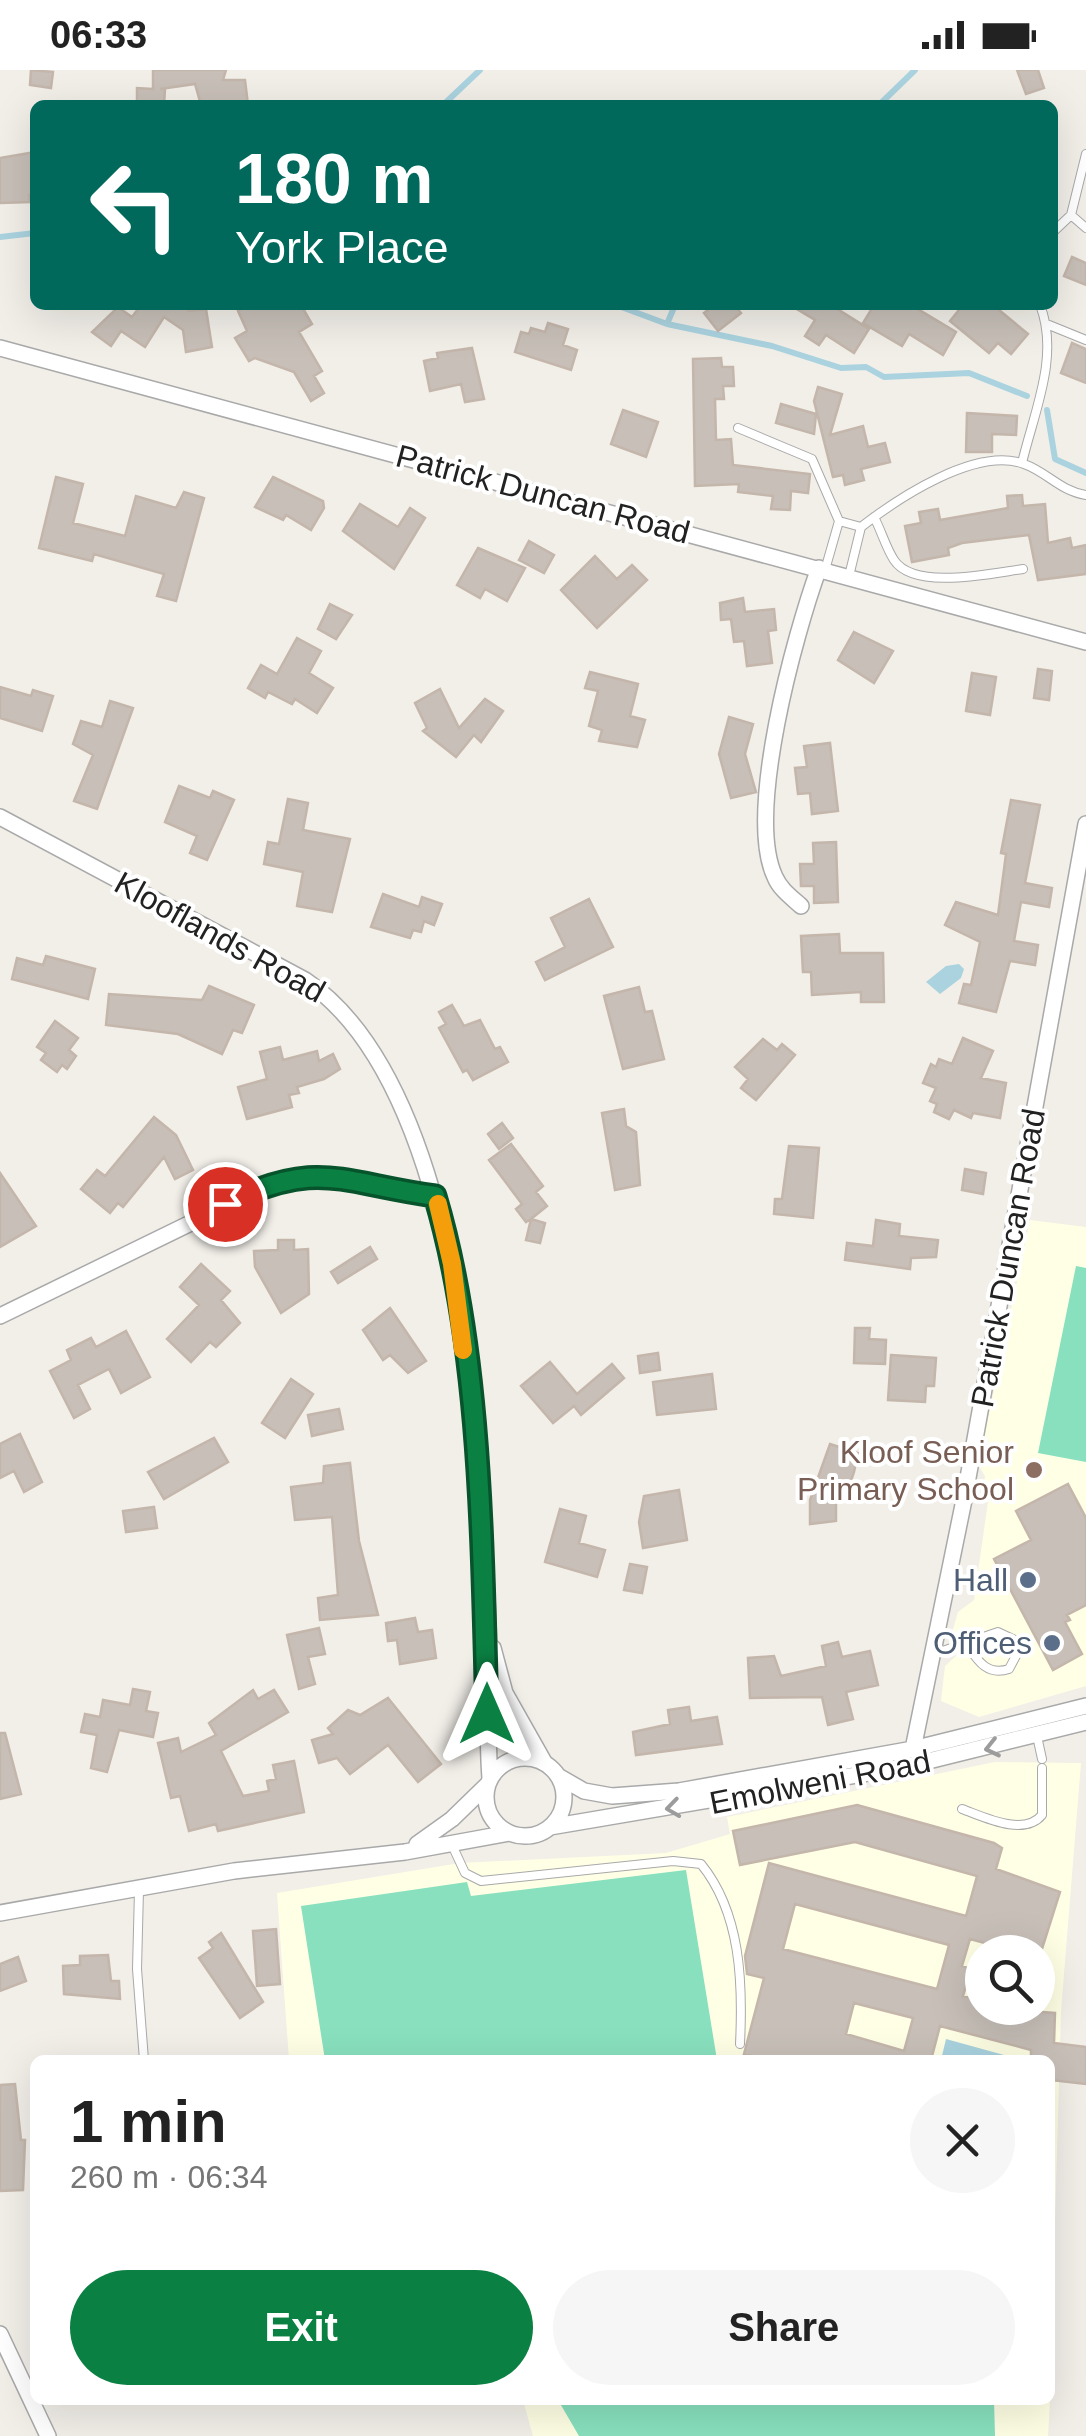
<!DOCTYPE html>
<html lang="en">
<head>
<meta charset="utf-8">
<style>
	:root { --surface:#fff; --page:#f6f6f6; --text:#222; --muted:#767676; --accent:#0b8043 }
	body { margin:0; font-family:Helvetica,sans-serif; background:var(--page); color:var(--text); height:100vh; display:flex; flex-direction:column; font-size:38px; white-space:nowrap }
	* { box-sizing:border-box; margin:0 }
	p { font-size:32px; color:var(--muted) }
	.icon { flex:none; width:55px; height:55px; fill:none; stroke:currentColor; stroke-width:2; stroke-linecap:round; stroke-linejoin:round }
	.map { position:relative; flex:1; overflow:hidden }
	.panel { position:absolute; left:30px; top:1985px; width:1025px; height:350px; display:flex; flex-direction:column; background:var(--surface); border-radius:15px; box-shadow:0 10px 40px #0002 }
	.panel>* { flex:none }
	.banner { position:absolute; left:30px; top:30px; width:1028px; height:210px; border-radius:15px; box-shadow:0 10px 40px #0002; background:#00695c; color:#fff; overflow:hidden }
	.tools { position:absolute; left:965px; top:1865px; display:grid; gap:20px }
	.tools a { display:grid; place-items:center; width:90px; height:90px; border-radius:50%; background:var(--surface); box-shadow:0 10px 40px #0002; font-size:50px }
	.pin { position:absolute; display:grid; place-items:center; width:85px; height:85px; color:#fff; margin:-42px; border:5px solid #fff; border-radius:50%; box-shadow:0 2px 10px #0007 }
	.me { position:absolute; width:110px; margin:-55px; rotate:0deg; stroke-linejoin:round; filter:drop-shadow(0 0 8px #0008) }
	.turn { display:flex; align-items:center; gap:35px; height:210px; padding:0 40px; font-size:45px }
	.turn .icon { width:130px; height:130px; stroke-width:2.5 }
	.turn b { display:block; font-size:70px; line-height:85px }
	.round { display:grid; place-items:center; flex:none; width:105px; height:105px; border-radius:52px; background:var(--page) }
	.summary { display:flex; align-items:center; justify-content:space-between; height:170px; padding:0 40px }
	h1 { font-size:60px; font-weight:800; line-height:75px }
	.cta { display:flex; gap:20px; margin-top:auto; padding:20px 40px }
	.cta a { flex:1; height:115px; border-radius:60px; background:var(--accent); color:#fff; font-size:40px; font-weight:800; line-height:115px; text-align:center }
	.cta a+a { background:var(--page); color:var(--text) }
	.status { display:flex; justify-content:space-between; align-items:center; height:70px; padding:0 50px; background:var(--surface); direction:ltr }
	.status svg { height:28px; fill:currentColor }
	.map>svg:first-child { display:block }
</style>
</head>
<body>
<div class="status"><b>06:33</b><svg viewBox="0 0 49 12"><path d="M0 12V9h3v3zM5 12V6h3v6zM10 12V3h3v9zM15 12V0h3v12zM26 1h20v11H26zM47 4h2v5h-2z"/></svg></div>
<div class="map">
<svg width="1086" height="2366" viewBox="0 0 1086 2366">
	<rect width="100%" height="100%" fill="#f2efe9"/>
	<path fill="#ffffe5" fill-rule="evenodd" d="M1030,1150L1086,1157V1616L979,1647L941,1631L945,1596L956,1586L958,1572L950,1570L958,1542L974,1530L988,1432L982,1430L985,1406L978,1395Z
		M995,1692L1081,1693L1061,1941L1050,2328V1990H289L277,1823L460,1793L666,1783L730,1764L727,1747ZM982,1882H1038V1938H982Z
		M523,2330H1050L1048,2366H533Z"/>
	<path fill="#88e0be" d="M1076,1196L1086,1198V1392L1038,1383Z
		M686,1800L717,1990H325L301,1836L467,1812L471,1826Z
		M558,2330H994L995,2366H579Z"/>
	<path fill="#aad3df" d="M959,894L964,899L961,908L940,924L926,912L946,896Z
		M946,1969L1004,1985L1003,1990H941Z"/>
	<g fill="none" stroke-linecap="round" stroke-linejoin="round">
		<path stroke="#aad3df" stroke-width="6" d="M443,35L480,0
			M879,35L915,0
			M0,167L35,163
			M616,235L667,254L675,235
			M667,254L772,276L841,298L866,297L884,307L969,303L1027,326
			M1047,340L1055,389L1086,403"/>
	</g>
	<path fill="#c7bfb8" stroke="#c4b6ab" stroke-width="2.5" fill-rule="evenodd" d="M31,0L53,2L51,18L30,15Z
		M153,0H226L223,10H245L248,35H201L195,14L160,19H165L164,35H137V18L153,19Z
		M1017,0H1038L1044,18L1026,24Z
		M35,82V124L29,125L30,132L0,133V88Z
		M1072,187L1086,193V215L1064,206Z
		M141,235H182L189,241L206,239L212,277L186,282L183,260L164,247L145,277L121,261L111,276L92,262L118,237L132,247Z
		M248,235H301L312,254L299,262L322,301L314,306L324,323L311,331L294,302L255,288L249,291L235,268L247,261L238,241Z
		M714,235H734L741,243L718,261L704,243Z
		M790,235H831L869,259L854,283L826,265L819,275L805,266L815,250Z
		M874,235H911L956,262L943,285L909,264L902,276L863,253Z
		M963,235H993L1028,264L1011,284L998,273L989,283L950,251Z
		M548,253L568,259L563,275L577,280L571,300L515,282L521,262L529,264L531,258L545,262Z
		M1072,273L1086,279V313L1061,303Z
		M472,278L484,329L465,332L461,314L430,321L424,291L438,288L437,283Z
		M721,288L722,297H733L734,316H723L724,329H715L716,370L731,369L733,395L810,404L808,423L791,421L790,440L771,439L773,426L738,422L739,414L695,416L693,289Z
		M818,317L842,324L830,365L863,356L868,377L885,373L890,392L861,399L864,410L845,415L843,405L833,407L814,331Z
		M781,334L816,344L814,364L776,353Z
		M623,340L658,352L646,387L611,374Z
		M967,343L1017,346L1016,365L992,364V382H966Z
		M56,407L83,414L73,453L125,466L136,426L176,438L184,422L204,428L176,531L157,526L164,504L94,484L92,491L39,478Z
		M273,407L323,431L324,438L311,460L286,445L283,450L255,437Z
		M1022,425L1023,436L1045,434L1048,473L1070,468L1072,478L1086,475V504L1038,510L1029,465L962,473L948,478L949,485L912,492L905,456L921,453L919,442L938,439L940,450L1008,438L1007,426Z
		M360,434L398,457L410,438L425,448L394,499L343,461Z
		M529,471L554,485L544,503L519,490Z
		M478,478L525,498L507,531L485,519L480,528L457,515Z
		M595,486L617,509L632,495L647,510L597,558L561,520Z
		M743,528L745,542L774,539L776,560L768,561L772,593L747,596L744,571L734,572L731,549L721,550L720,533Z
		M330,534L352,545L336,569L318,559Z
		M854,562L893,581L874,613L838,590Z
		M297,568L321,581L309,603L333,618L317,643L295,629L292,634L268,622L265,628L248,618L261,595L277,604Z
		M1038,599L1052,601L1049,630L1034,628Z
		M590,602L638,614L630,646L645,650L637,677L599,671L602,660L589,656L598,621L585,618Z
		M972,603L996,607L990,645L966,641Z
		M0,617L31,626L33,620L53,626L42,661L0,648Z
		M440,619L459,658L485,629L503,641L481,672L474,665L456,687L423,661L427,658L415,633Z
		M110,631L133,638L97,739L74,731L93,685L73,674L81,651L102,657Z
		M729,647L753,654L745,684L756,722L731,728L719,684Z
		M830,673L838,741L812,744L810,723L798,724L795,698L807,697L804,676Z
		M179,716L210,728L213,721L234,730L207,790L190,783L197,766L165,752Z
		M288,729L308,733L303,760L350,769L332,842L297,836L303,802L264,794L268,772L279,774Z
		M1011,730L1040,735L1025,813L1052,818L1049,837L1021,832L1014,871L1038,875L1035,895L1010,891L996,942L959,933L964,914L971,915L980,872L945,855L956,832L998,845L1006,784L1001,783Z
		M836,772L838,832L814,833V816H801L800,794H814L813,773Z
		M383,824L419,837L422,827L442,834L434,855L424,851L421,862L413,860L410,868L371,857Z
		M589,829L613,877L545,910L536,892L565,877L551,848Z
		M839,864L840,883H883L884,932H861V922L812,925L811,902H803L801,866Z
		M46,886L95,899L88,929L12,909L17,888L43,895Z
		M209,916L254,935L242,963L233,960L222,984L178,964L106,955L109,924L202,930Z
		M639,917L645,942L652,941L664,989L623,999L604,926Z
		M452,935L464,956L480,950L495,979L500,977L508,992L473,1010L467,1000L463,1002L439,958L446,954L439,942Z
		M55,951L78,968L69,980L76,986L67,999L62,995L57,1002L41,990L46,983L37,977Z
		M963,968L993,981L981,1008L1006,1013L1000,1048L973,1043L971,1048L954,1040L949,1049L934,1042L937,1034L930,1031L936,1018L923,1013L931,994L936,997L939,989L952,994Z
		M763,969L777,980L782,974L795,985L756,1030L741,1018L748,1009L735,997Z
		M280,977L283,990L317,981L319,991L333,984L340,999L324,1009L297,1017L299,1023L289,1025L292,1037L247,1049L238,1017L267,1009L260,982Z
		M624,1039L626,1056L636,1062L640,1115L615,1120L602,1043Z
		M154,1047L176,1065L193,1100L175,1109L164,1087L123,1137L118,1133L110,1143L81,1119L97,1100L105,1106Z
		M502,1053L513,1068L499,1079L488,1064Z
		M511,1074L543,1116L536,1122L547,1136L531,1149L545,1153L540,1173L526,1170L531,1149L526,1152L516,1139L522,1134L489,1090Z
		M789,1076L819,1078L813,1148L774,1144L775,1129H782Z
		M965,1099L986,1103L983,1124L962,1120Z
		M0,1103L36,1156L0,1177Z
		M876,1150L900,1154L899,1166L938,1170L936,1187L911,1188L910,1199L845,1190L847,1173L873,1176Z
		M278,1170H294V1180L308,1179L309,1224L281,1243L255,1197L254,1181L278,1180Z
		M370,1177L377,1189L338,1213L331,1202Z
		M201,1194L230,1221L221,1230L240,1253L216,1277L210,1272L191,1292L167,1269L199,1235L180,1217Z
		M390,1238L426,1291L408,1303L390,1285L383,1290L363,1260Z
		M855,1258H870L869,1269L886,1270L885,1294L854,1293Z
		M126,1261L150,1307L121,1323L109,1299L78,1315L90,1339L74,1348L50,1301L71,1290L67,1280L91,1268L96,1277Z
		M658,1283L660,1300L640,1303L638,1286Z
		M891,1285L936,1288L934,1316H926L925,1332L888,1330Z
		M550,1292L577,1324L612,1294L624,1308L581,1345L574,1336L553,1353L521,1316Z
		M712,1304L716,1339L657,1345L653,1312Z
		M291,1309L313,1324L285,1368L262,1353Z
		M339,1339L343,1359L312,1366L308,1345Z
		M20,1364L42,1412L24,1422L14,1401L0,1408V1374Z
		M214,1368L228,1392L164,1429L148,1402Z
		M830,1374L858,1383L854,1402L846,1426L836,1423V1451L810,1454V1430Z
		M350,1393L359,1471L378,1545L320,1550L318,1528L338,1525L332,1447L295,1450L291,1417L323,1413L324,1396Z
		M1068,1414L1086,1448V1535L1067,1545L1070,1550L1065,1552L1082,1584L1053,1600L994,1489L1031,1470L1016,1441Z
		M679,1420L687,1470L643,1478L639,1452L644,1426Z
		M154,1437L157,1458L126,1462L123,1441Z
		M560,1439L586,1446L579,1473L605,1480L597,1507L545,1492Z
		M630,1494L647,1497L642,1523L624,1520Z
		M415,1548L418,1562L432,1560L436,1588L400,1594L397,1570L388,1571L386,1553Z
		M319,1558L325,1584L308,1587L315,1614L299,1619L287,1565Z
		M838,1572L842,1587L870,1581L878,1615L846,1622L853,1649L828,1655L822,1627L750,1628L748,1588L774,1586L781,1606L826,1596L822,1576Z
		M133,1619L150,1622L146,1641L158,1643L153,1667L119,1660L107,1702L91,1698L97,1665L81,1662L85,1644L100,1647L103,1630L130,1635Z
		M253,1620L258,1629L274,1620L288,1642L221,1681L243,1726L269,1721L267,1711L276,1709L273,1695L294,1691L304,1742L218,1761L216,1754L189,1761L180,1726L171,1728L158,1673L178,1668L181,1682L216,1665L209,1653Z
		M388,1628L441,1694L418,1712L388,1675L350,1704L337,1688L319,1693L312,1670L333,1664L328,1658L348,1640L360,1645Z
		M689,1637L691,1651L717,1647L722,1674L636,1685L633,1662L670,1654L668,1640Z
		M0,1663H5L21,1724L0,1729Z
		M857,1735L994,1773L1002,1778L996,1799L1060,1822L1041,1882H1018L970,1869L962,1896L971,1899L963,1926L982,1931V1938L1055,1943L1054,1973L1086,1977V2014L1050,2010V1990H1031V1980L940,1956L931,1990H766L744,1984L764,1908L747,1904L745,1886L769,1793L966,1846L977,1806L855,1772L740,1795L733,1761ZM795,1834L949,1875L937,1919L783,1879ZM854,1933L913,1948L904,1981L846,1964Z
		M276,1859L280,1914L257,1916L253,1861Z
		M221,1863L263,1932L240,1948L199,1888L213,1878L209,1872Z
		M108,1885L111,1911H119L120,1929L64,1924L63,1896L80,1895V1886Z
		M18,1887L26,1911L0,1921V1894Z
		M15,2014L21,2070H25L23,2120L0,2121V2015Z"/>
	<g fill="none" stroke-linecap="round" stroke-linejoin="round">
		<defs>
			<path id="service" d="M1071,145L1086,158
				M1052,163L1071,145L1086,84
				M1049,255L1086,270
				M738,358L812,389L839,451
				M1022,393C1034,342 1060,286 1040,235
				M874,447C881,460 886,478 894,490C914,521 993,503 1023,499
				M825,500L839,451L861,457C897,429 976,376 1024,394C1047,402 1060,421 1086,425
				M849,506L861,457
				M931,1585L998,1562L1015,1570L1017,1584L1009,1599C987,1606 978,1591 967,1575
				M1037,1666L1042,1689
				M962,1739C984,1747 1024,1767 1042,1745V1698
				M452,1775L465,1803L481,1811L673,1791L701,1794C741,1843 743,1913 740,1974
				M139,1820L137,1899L144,1990"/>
			<path id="minor" d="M0,278L1086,572
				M0,747L305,910C462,1015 481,1381 488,1556C490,1607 486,1657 490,1708
				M801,836C791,827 780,819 775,807C745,744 795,564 819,498
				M0,1246L279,1110L315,1104L435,1126
				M493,1578L505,1623L544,1692
				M913,1679L964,1430L1086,754
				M486 1727a39 39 0 1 1 78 0a39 39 0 1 1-78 0Z
				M558,1706L584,1721L612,1726L679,1721L913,1679L1086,1636
				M550,1757L904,1697L1086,1652
				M417,1774L452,1749L487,1715
				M0,1843L234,1801L405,1782L509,1763
				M0,2264L48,2366"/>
		</defs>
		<use href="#service" stroke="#a9a9a9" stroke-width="10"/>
		<use href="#minor" stroke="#a9a9a9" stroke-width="18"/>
		<use href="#service" stroke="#fff" stroke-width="8"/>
		<use href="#minor" stroke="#fff" stroke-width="15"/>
	</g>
	<defs><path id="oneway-chevron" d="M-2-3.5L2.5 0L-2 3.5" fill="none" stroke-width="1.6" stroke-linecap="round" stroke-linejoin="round" transform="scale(2.5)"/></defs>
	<g stroke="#9c9c9c">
		<use href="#oneway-chevron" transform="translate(992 1678) rotate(167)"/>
		<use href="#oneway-chevron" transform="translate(673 1738) rotate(172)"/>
	</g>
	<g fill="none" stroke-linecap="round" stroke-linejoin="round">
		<defs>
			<path id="route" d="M225,1134C318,1088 340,1113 435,1126C482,1283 482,1480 487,1644"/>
		</defs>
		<use href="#route" stroke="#07532c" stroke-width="25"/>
		<use href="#route" stroke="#0b8043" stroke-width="18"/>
		<path stroke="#f59e0b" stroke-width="18" d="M438,1134L452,1194L463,1280"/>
	</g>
	<circle fill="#8d6e63" stroke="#fff" stroke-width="4" cx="1034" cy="1400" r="10"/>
	<g fill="#5c6f8a" stroke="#fff" stroke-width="4">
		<circle cx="1028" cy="1510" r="10"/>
		<circle cx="1052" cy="1573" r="10"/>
	</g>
	<g text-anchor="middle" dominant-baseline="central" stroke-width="8" stroke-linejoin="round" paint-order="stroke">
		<g font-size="32" fill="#222" stroke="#fff">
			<text transform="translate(543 424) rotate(15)">Patrick Duncan Road</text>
			<text transform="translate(220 867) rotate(29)">Klooflands Road</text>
			<text transform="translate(1008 1188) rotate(-80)">Patrick Duncan Road</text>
			<text transform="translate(820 1712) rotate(-11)">Emolweni Road</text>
		</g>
		<g font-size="32" fill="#785e54" stroke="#fff" text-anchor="end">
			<text x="1014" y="1382">Kloof Senior<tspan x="1014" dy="37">Primary School</tspan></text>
		</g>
		<g font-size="32" fill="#4e5e75" stroke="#fff" text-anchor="end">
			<text x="1008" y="1510">Hall</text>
			<text x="1032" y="1573">Offices</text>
		</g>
	</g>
</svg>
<div class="tools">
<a><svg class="icon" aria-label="search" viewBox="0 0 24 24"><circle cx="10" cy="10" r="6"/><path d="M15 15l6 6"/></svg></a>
</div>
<div class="pin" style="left:225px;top:1134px;background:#d93025"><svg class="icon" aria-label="arrive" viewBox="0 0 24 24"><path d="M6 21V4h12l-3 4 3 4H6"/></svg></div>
<svg class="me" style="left:487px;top:1644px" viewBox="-20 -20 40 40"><path d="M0-17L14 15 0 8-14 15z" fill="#0b8043" stroke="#fff" stroke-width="4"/></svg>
<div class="banner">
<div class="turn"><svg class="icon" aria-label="left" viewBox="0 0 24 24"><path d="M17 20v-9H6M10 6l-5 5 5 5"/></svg><div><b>180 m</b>York Place</div></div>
</div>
<section class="panel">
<div class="summary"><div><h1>1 min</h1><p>260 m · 06:34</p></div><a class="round"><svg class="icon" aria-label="close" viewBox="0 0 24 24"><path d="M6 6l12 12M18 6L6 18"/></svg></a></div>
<div class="cta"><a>Exit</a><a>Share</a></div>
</section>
</div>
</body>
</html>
